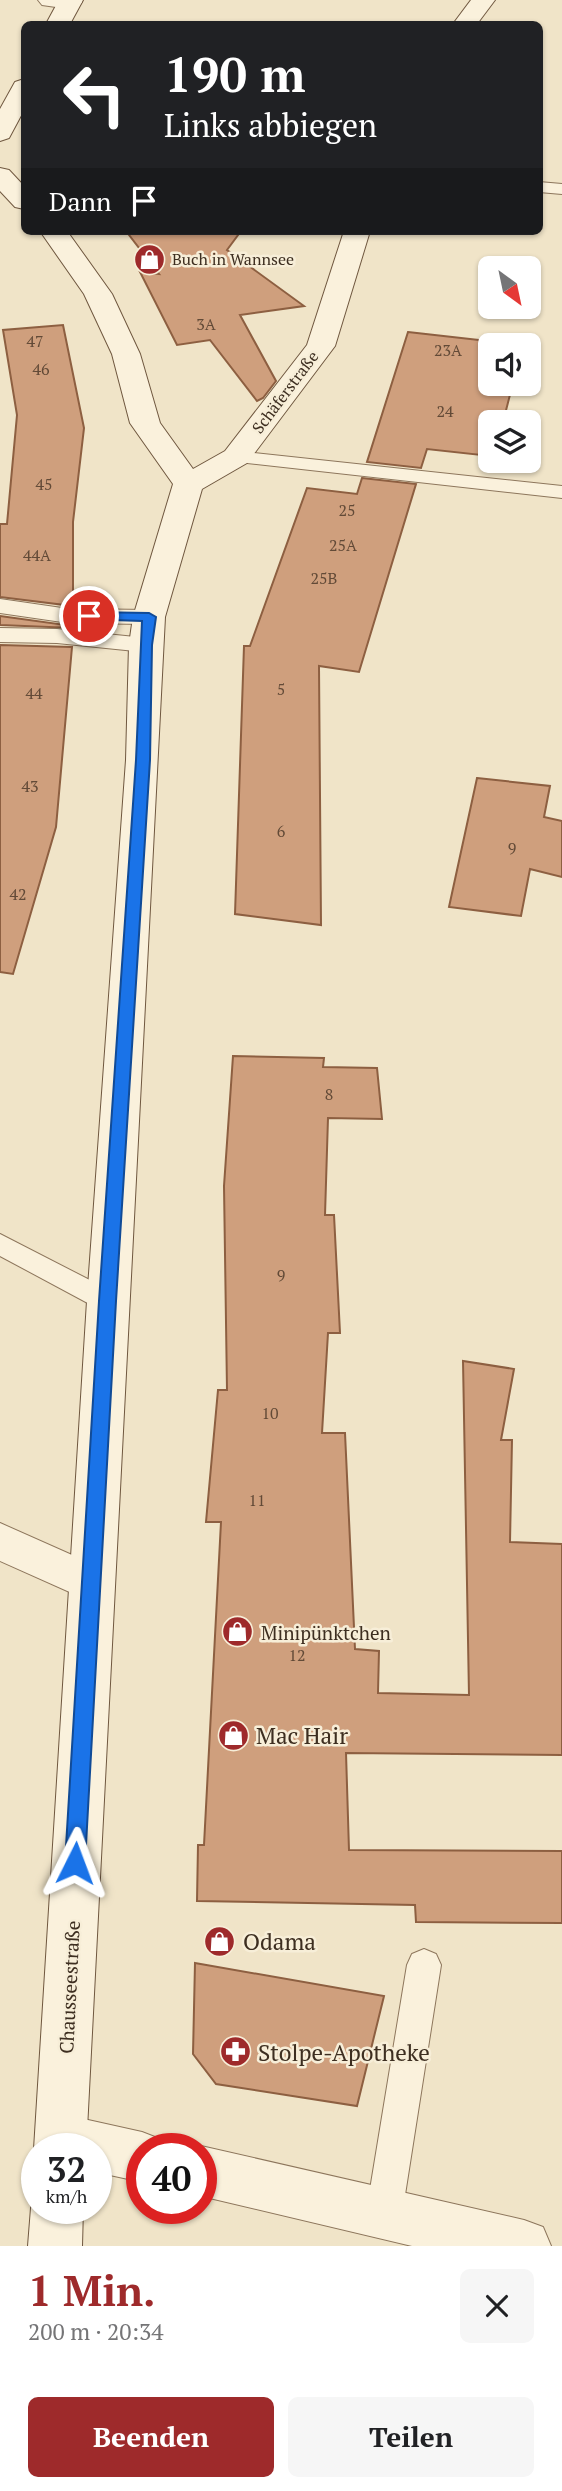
<!DOCTYPE html>
<html lang="de">
<head>
<meta charset="utf-8">
<style>
	:root { --surface:#fff; --page:#f6f6f6; --text:#202124; --muted:#757577; --accent:#9e2a2b }
	body { margin:0; font-family:"PT Serif",serif; background:var(--page); color:var(--text); height:100vh; display:flex; flex-direction:column; font-size:26px; white-space:nowrap }
	* { box-sizing:border-box; margin:0 }
	p { font-size:23px; color:var(--muted) }
	.icon { flex:none; width:38px; height:38px; fill:none; stroke:currentColor; stroke-width:2; stroke-linecap:round; stroke-linejoin:round }
	.map { position:relative; height:2246px; overflow:hidden }
	.panel { display:flex; flex-direction:column; background:var(--surface); flex:1 }
	.panel>* { flex:none }
	.top-card { position:absolute; left:21px; top:21px; width:522px; height:214px; border-radius:10px; box-shadow:0 2px 5px #0004; background:#202124; color:#fff; overflow:hidden }
	.needle { width:46px; rotate:147deg }
	.fabs { position:absolute; left:478px; top:256px; display:grid; gap:14px }
	.fabs a { display:grid; place-items:center; width:63px; height:63px; border-radius:10px; background:var(--surface); box-shadow:0 2px 5px #0004; font-size:35px }
	.speed { position:absolute; left:21px; top:2133px; display:flex; gap:14px; font-size:35px; font-weight:700; text-align:center }
	.speed>* { display:grid; place-content:center; width:91px; height:91px; border-radius:50%; background:var(--surface); box-shadow:0 2px 5px #0004; line-height:1 }
	.speed small { font-size:18px; font-weight:400 }
	.speed .limit { border:10px solid #d22; background:#fff; color:#111 }
	.pin { position:absolute; display:grid; place-items:center; width:60px; height:60px; color:#fff; margin:-30px; border:4px solid #fff; border-radius:50%; box-shadow:0 2px 7px #0007 }
	.me { position:absolute; width:77px; margin:-38px; rotate:3deg; stroke-linejoin:round; filter:drop-shadow(0 0 5px #0008) }
	.turn { display:flex; align-items:center; gap:24px; height:147px; padding:0 28px; font-size:32px }
	.turn .icon { width:91px; height:91px; stroke-width:2.5 }
	.turn b { display:block; font-size:49px; line-height:60px }
	.then { display:flex; align-items:center; height:66px; padding:0 28px; background:#0003; gap:14px; font-size:26px }
	.round { display:grid; place-items:center; flex:none; width:74px; height:74px; border-radius:10px; background:var(--page) }
	.summary { display:flex; align-items:center; justify-content:space-between; height:119px; padding:0 28px }
	h1 { font-size:42px; font-weight:700; line-height:52px; color:var(--accent) }
	.cta { display:flex; gap:14px; margin-top:auto; padding:14px 28px }
	.cta a { flex:1; height:80px; border-radius:10px; background:var(--accent); color:#fff; font-size:28px; font-weight:700; line-height:80px; text-align:center }
	.cta a+a { background:var(--page); color:var(--text) }
	.map>svg:first-child { display:block }
</style>
</head>
<body>
<div class="map">
<svg width="562" height="2246" viewBox="0 0 562 2246">
	<rect width="100%" height="100%" fill="#f0e4c8"/>
	<path fill="#cf9f7d" stroke="#8d5f41" stroke-width="2" d="M126,231H241L227,250L304,306L240,315L276,381L263,398L257,401L210,340L177,345L140,272L159,274Z
		M63,325L84,428L73,522V606L0,597V524H7L17,415L3,330Z
		M408,332L523,345H490V383H513L503,422H490V456L427,449L421,468L367,462Z
		M362,478L416,484L359,672L319,666L321,925L235,914L244,646H250L307,488L357,494Z
		M0,616L73,626V628L0,625Z
		M0,645L72,647L56,827L13,974L0,972Z
		M477,778L550,786L544,817L562,821V877L530,869L521,916L449,907Z
		M233,1056L324,1058L323,1067L377,1068L382,1119L328,1118L325,1215H334L340,1333H328L322,1433H345L355,1649L379,1651L378,1693L469,1695L463,1361L514,1369L501,1440H512L510,1542L562,1544V1755L346,1753L349,1850L562,1851V1923L416,1922L415,1905L197,1901L198,1845H204L221,1522H206L218,1390H227L224,1186Z
		M195,1963L384,1996L357,2106L216,2084L193,2054Z"/>
	<g fill="none" stroke-linecap="round" stroke-linejoin="round">
		<defs>
			<path id="lane" d="M539,182L562,184V194L539,192Z
				M236,451L562,486V498L229,461L226,457L229,453Z
				M0,599L69,609L149,610L160,617L149,624L69,623L0,613Z
				M0,628L57,629L145,638L156,645L145,652L57,643L0,642Z
				M0,1234L117,1294L121,1301L117,1308L107,1312L97,1308L0,1256Z
				M424,1949L436,1954L441,1965L402,2214L397,2226L384,2232L371,2226L366,2214L407,1965L412,1954Z"/>
			<path id="street" d="M38,0H81L82,2L78,7L70,9L42,5Z
				M0,1523L108,1571L114,1584L108,1597L92,1602L0,1561Z
				M61,2114L142,2132L160,2139L165,2149H142V2182L96,2172V2149H39L35,2139L43,2121Z
				M201,2146L524,2220L543,2227L551,2246H412L201,2196V2149H193Z"/>
			<path id="secondary" d="M59,0H83L70,24H46Z
				M471,0H495L477,24H453Z
				M24,79V110L9,138L0,141V109L15,82Z
				M0,168L9,170L24,186V209L15,207L0,191Z
				M40,231H67L112,294L140,354L160,423L193,469L225,451L307,345L344,231H370L335,346L247,463L202,489L165,617L86,2149H37V2155L34,2149L87,1301L126,760L129,645L133,617L173,484L130,423L112,354L84,294Z
				M37,2194V2208H83L82,2246H28L31,2208Z"/>
		</defs>
		<use href="#lane" stroke="#8d765c" stroke-width="2"/>
		<use href="#street" stroke="#8d765c" stroke-width="2"/>
		<use href="#secondary" stroke="#6f573f" stroke-width="2"/>
		<use href="#lane" fill="#faf1dc" fill-rule="evenodd"/>
		<use href="#street" fill="#faf1dc" fill-rule="evenodd"/>
		<use href="#secondary" fill="#faf1dc" fill-rule="evenodd"/>
	</g>
	<path fill="#1a73e8" stroke="#114b97" stroke-width="2" d="M89,612L149,613L156,617L152,645L150,760L116,1301L85,1863L82,1869L75,1871L68,1869L65,1863L99,1301L136,760L142,621L84,619L82,616Z"/>
	<defs>
		<symbol id="shop-disc" viewBox="-11 -11 22 22"><circle r="9.5" fill="#9e2a2b" stroke="#f7eed8"/><path d="M-5-2.5h2.3a2.7 3.5 0 0 1 5.4 0H5L5.5 6h-11ZM-1.5-2.5h3a1.5 2.3 0 0 0-3 0Z" fill="#fff"/></symbol>
		<symbol id="pharmacy-disc" viewBox="-11 -11 22 22"><circle r="9.5" fill="#9e2a2b" stroke="#f7eed8"/><path d="M-2-6h4v4h4v4h-4v4h-4v-4h-4v-4h4Z" fill="#fff"/></symbol>
	</defs>
	<g fill-rule="evenodd">
		<use href="#shop-disc" x="132" y="242" width="35" height="35"/>
		<use href="#shop-disc" x="220" y="1614" width="35" height="35"/>
		<use href="#shop-disc" x="216" y="1718" width="35" height="35"/>
		<use href="#shop-disc" x="202" y="1924" width="35" height="35"/>
		<use href="#pharmacy-disc" x="218" y="2034" width="35" height="35"/>
	</g>
	<g text-anchor="middle" dominant-baseline="central" stroke-width="5" stroke-linejoin="round" paint-order="stroke">
		<g font-size="16" fill="#3d2e20" stroke="#f7eed8" text-anchor="start">
			<text x="172" y="259">Buch in Wannsee</text>
		</g>
		<g font-size="16" fill="#624a37">
			<text x="206" y="324">3A</text>
			<text x="35" y="341">47</text>
			<text x="448" y="350">23A</text>
			<text x="41" y="369">46</text>
			<text x="445" y="411">24</text>
			<text x="44" y="484">45</text>
			<text x="347" y="510">25</text>
			<text x="343" y="545">25A</text>
			<text x="37" y="555">44A</text>
			<text x="324" y="578">25B</text>
			<text x="281" y="689">5</text>
			<text x="34" y="693">44</text>
			<text x="30" y="786">43</text>
			<text x="281" y="831">6</text>
			<text x="512" y="848">9</text>
			<text x="18" y="894">42</text>
			<text x="329" y="1094">8</text>
			<text x="281" y="1275">9</text>
			<text x="270" y="1413">10</text>
			<text x="257" y="1500">11</text>
			<text x="297" y="1655">12</text>
		</g>
		<g font-size="16" fill="#3d2e20" stroke="#f7eed8">
			<text transform="translate(285 392) rotate(-53)">Schäferstraße</text>
		</g>
		<g font-size="19" fill="#3d2e20" stroke="#f7eed8" text-anchor="start">
			<text x="261" y="1632">Minipünktchen</text>
		</g>
		<g font-size="19" fill="#3d2e20" stroke="#f7eed8">
			<text transform="translate(69 1987) rotate(-87)">Chausseestraße</text>
		</g>
		<g font-size="23" fill="#3d2e20" stroke="#f7eed8" text-anchor="start">
			<text x="256" y="1735">Mac Hair</text>
			<text x="243" y="1941">Odama</text>
			<text x="258" y="2052">Stolpe-Apotheke</text>
		</g>
	</g>
</svg>
<div class="fabs">
<a><svg class="needle" viewBox="-14 -14 28 28"><path d="M0-13l5 13h-10z" fill="#e53935"/><path d="M0 13l5-13h-10z" fill="#757577"/></svg></a>
<a><svg class="icon" aria-label="sound" viewBox="0 0 24 24"><path d="M4 9h4l5-4v14l-5-4H4zM17 9q2 3 0 6"/></svg></a>
<a><svg class="icon" aria-label="layers" viewBox="0 0 24 24"><path d="M12 4l9 5-9 5-9-5zM3 14l9 5 9-5"/></svg></a>
</div>
<div class="speed"><div>32<small>km/h</small></div><div class="limit">40</div></div>
<div class="pin" style="left:89px;top:616px;background:#d93025"><svg class="icon" aria-label="arrive" viewBox="0 0 24 24"><path d="M6 21V4h12l-3 4 3 4H6"/></svg></div>
<svg class="me" style="left:75px;top:1863px" viewBox="-20 -20 40 40"><path d="M0-17L14 15 0 8-14 15z" fill="#1a73e8" stroke="#fff" stroke-width="4"/></svg>
<div class="top-card">
<div class="turn"><svg class="icon" aria-label="left" viewBox="0 0 24 24"><path d="M17 20v-9H6M10 6l-5 5 5 5"/></svg><div><b>190 m</b>Links abbiegen</div></div>
<div class="then">Dann<svg class="icon" aria-label="arrive" viewBox="0 0 24 24"><path d="M6 21V4h12l-3 4 3 4H6"/></svg></div>
</div>
</div>
<section class="panel">
<div class="summary"><div><h1>1 Min.</h1><p>200 m · 20:34</p></div><a class="round"><svg class="icon" aria-label="close" viewBox="0 0 24 24"><path d="M6 6l12 12M18 6L6 18"/></svg></a></div>
<div class="cta"><a>Beenden</a><a>Teilen</a></div>
</section>
</body>
</html>
